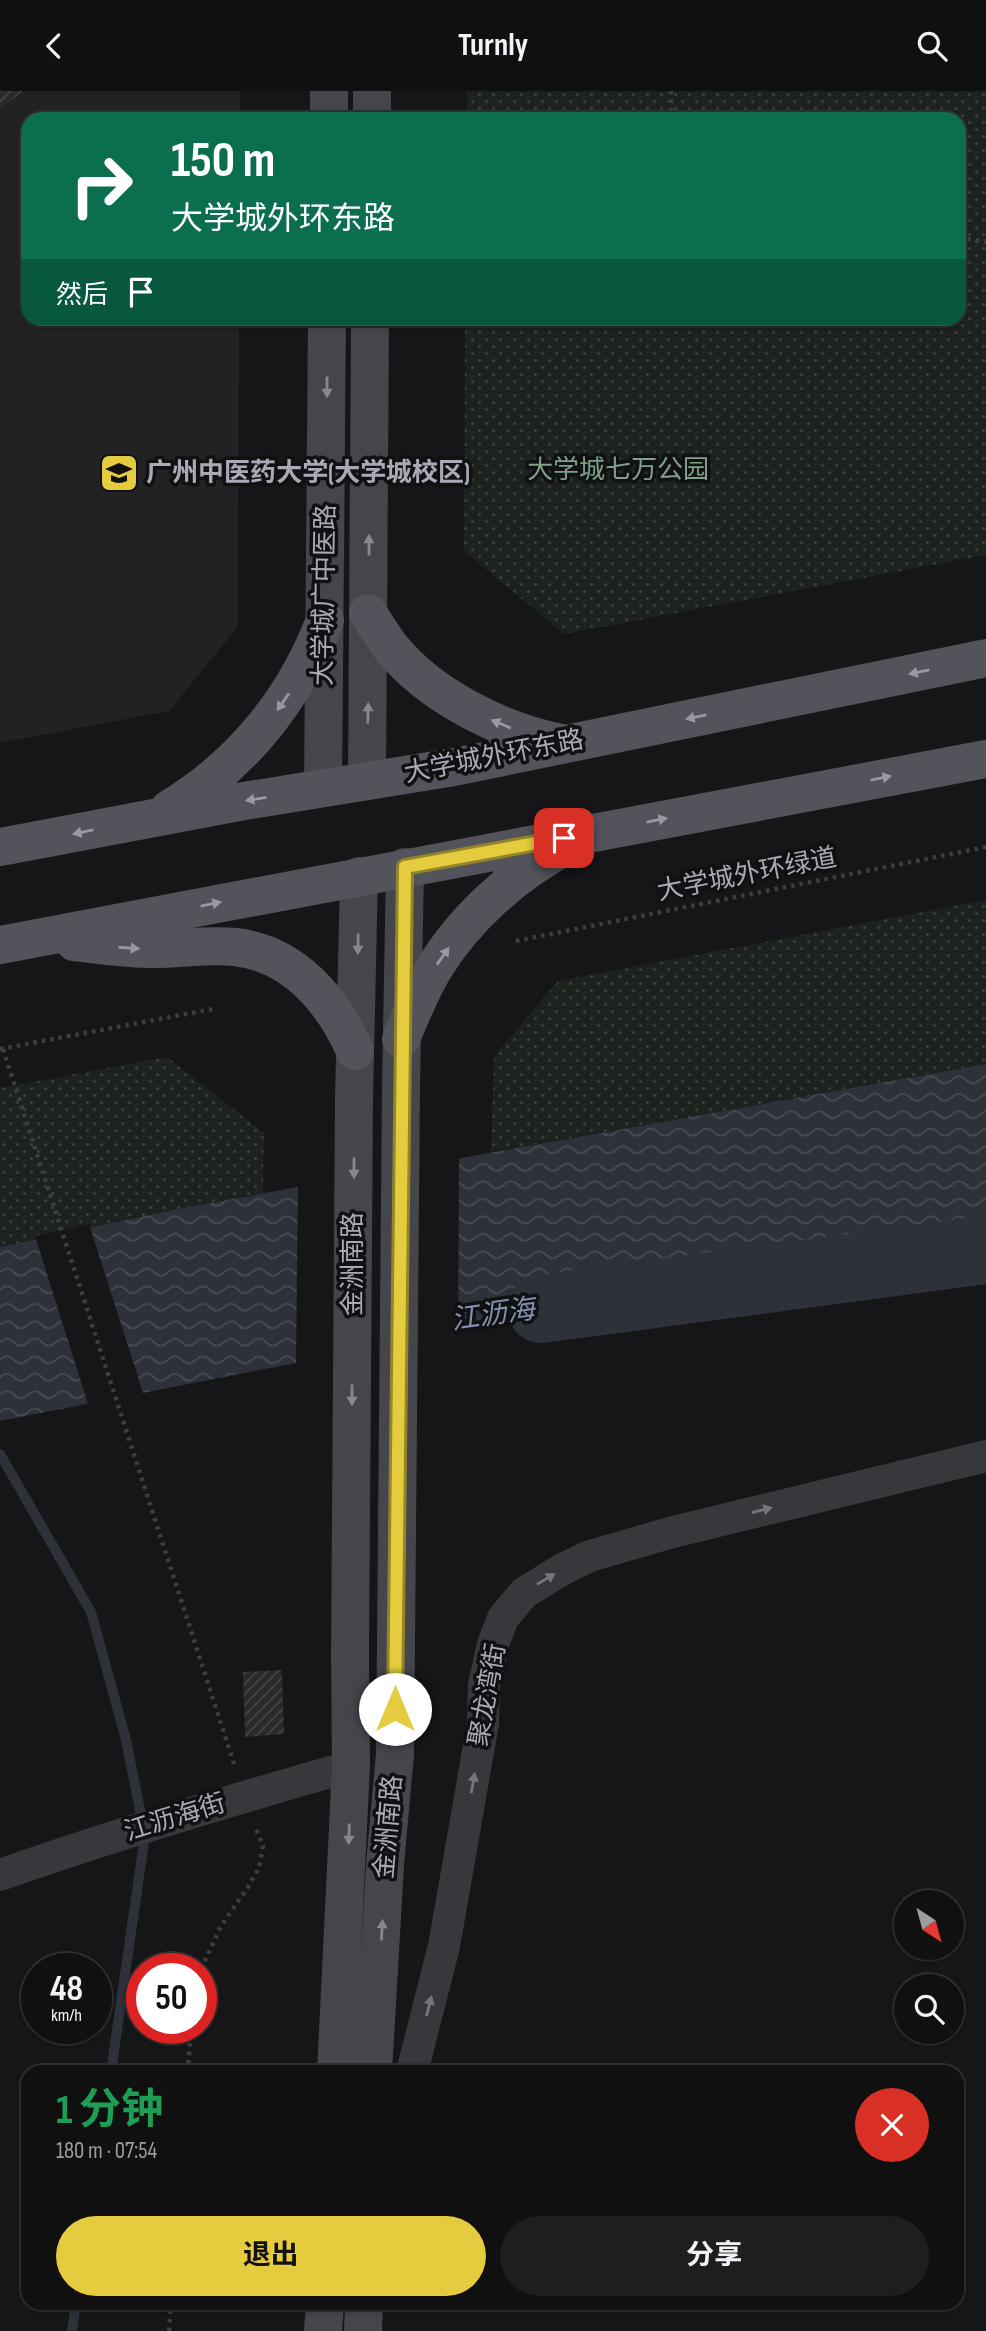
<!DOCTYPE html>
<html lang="zh">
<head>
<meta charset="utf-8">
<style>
	:root { --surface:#101011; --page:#1e1e1f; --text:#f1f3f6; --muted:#9c9d9f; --line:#303031; --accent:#e5cc3f }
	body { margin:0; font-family:"Sofia Sans Condensed","Noto Sans SC",sans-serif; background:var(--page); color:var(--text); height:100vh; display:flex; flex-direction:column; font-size:26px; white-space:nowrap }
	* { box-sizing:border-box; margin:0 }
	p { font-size:23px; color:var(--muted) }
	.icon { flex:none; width:38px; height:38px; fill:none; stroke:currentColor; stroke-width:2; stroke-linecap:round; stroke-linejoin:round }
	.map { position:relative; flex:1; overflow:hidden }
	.drawer { position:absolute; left:21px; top:1974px; width:943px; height:245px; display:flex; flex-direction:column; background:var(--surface); border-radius:21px; box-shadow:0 2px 5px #0004,0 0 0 2px var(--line) }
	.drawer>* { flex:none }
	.hud { position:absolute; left:21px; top:21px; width:945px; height:214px; border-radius:21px; box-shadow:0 2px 5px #0004,0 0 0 2px var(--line); background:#0b6e4f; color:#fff; overflow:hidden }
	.needle { width:46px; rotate:144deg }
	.tools { position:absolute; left:894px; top:1799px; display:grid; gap:14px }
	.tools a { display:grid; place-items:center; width:70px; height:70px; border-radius:50%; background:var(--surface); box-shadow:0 2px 5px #0004,0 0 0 2px var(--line); font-size:35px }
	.speed { position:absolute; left:21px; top:1862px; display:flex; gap:14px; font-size:35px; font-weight:700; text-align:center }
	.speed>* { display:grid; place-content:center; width:91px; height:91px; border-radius:50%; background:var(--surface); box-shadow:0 2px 5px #0004,0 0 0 2px var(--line); line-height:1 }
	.speed small { font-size:18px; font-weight:400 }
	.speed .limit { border:10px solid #d22; background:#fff; color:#111 }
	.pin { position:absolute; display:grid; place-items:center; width:60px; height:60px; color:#fff; margin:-30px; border-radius:14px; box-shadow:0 4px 10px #0006 }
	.me { position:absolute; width:77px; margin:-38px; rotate:0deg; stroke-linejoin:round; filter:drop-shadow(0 0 5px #0008) }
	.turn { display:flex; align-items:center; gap:24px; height:147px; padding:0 35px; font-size:32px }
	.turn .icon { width:91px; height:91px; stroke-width:2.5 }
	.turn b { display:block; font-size:49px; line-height:60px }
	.then { display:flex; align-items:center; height:66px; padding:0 35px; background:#0003; gap:14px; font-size:26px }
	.round { display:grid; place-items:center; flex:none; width:74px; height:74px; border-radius:37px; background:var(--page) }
	.summary { display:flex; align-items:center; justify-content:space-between; height:119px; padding:0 35px }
	h1 { font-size:42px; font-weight:700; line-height:52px; color:#1e9e55 }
	.action { display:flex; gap:14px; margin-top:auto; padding:14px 35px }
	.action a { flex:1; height:80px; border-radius:42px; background:var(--accent); color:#111; font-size:28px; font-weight:700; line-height:80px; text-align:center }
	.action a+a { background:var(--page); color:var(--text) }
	header { display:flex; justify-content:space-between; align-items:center; height:91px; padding:0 35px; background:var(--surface); font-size:32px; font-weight:700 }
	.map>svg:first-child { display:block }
</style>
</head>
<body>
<header><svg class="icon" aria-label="back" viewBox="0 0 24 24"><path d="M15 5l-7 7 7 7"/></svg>Turnly<svg class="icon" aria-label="search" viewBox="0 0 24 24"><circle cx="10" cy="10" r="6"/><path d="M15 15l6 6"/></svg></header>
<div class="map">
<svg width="986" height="2240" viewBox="0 0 986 2240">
	<defs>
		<pattern id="park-dots" width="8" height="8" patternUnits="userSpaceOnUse" patternTransform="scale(1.75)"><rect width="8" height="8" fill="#1c221e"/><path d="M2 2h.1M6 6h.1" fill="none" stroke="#3a3f3c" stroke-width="1.8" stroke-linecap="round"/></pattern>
		<pattern id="water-waves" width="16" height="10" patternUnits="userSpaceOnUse" patternTransform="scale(1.75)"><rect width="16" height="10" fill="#2c313a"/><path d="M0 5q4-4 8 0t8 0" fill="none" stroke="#484c54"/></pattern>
		<pattern id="building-hatch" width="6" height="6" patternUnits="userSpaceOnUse" patternTransform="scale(1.75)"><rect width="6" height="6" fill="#29282b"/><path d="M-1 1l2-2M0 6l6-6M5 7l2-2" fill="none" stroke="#454448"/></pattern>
	</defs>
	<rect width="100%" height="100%" fill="#161517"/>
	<path fill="#222124" d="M0,0H240V28H28V228H239L238,536L169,620L0,652Z"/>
	<path fill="url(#park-dots)" d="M467,0H986V464L564,543L464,460L465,228H959V28H467Z
		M986,809V973L491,1061L494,965L558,890Z
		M167,966L264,1042L263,1102L182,1117L0,1156V997Z"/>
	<path fill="url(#water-waves)" d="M986,973V1159L800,1173L0,1330V1156L182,1117Z"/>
	<path fill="#161517" d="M459,1063L458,1244L296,1276L298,1092Z
		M89,1133L144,1305L89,1316L35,1145Z"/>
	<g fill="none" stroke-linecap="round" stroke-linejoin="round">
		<path stroke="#2c313a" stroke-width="10" d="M0,1363L91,1521L126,1649L145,1744L111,1981
			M72,2240L76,2212"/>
		<path stroke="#2c313a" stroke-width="68" d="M541,1218L986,1159"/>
	</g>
	<path fill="url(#building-hatch)" d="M0,0H24L0,17Z
		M282,1579L284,1643L245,1646L243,1581Z"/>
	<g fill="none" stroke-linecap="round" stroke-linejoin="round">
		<path stroke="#3d3d43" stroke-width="4.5" stroke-dasharray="3.5 5" stroke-linecap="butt" d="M671,0V28
			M959,146L986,151
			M516,850L986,756
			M0,958L213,918
			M3,958L234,1673
			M201,1878L221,1835L248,1796L259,1777L263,1755L256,1738
			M188,1981L191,1937
			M169,2240L171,2212"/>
		<path stroke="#37373c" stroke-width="32" d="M0,1784C116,1743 233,1709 351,1675
			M412,1981L444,1855L483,1632L484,1594L493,1553L503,1527L524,1502L563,1478L590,1465L673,1441L986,1365"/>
		<path stroke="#45454c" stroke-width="38" d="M329,28V0
			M372,28V0
			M367,690L370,228
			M323,697L327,228
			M336,1981L351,1675L350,1563L354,1008L359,785
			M373,1981L385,1774L395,1663L401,996L405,776
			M323,2240L325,2212
			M363,2240L364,2212"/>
		<path stroke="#53535b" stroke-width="38" d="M368,522C375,533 382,544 389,554C428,604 500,640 561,652
			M169,718C242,674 295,608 325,529
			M0,756L244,710L454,676L986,567
			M74,851C101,854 127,858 154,858C181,858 208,853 235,856C293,862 333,909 355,960
			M0,854L986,668
			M401,948C411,924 420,901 433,879C465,826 515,782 570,753"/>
	</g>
	<defs><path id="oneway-solid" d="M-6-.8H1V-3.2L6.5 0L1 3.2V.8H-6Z" transform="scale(1.75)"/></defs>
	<g fill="#858791">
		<use href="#oneway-solid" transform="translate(327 296) rotate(90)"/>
		<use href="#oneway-solid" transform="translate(369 454) rotate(-90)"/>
		<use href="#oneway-solid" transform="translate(368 622) rotate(-89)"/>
		<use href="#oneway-solid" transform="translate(358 853) rotate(91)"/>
		<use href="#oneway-solid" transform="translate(354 1077) rotate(90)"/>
		<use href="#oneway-solid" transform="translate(352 1304) rotate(90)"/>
		<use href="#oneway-solid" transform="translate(349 1743) rotate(92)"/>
		<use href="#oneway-solid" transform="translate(382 1839) rotate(-87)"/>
	</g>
	<g fill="#9799a4">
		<use href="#oneway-solid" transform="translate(919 581) rotate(168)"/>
		<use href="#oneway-solid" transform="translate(283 611) rotate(125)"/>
		<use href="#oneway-solid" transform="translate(696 626) rotate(168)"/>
		<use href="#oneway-solid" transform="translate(501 633) rotate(-157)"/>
		<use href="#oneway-solid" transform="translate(881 687) rotate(-11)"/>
		<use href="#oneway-solid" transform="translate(256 708) rotate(171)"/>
		<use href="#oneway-solid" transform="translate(657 729) rotate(-11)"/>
		<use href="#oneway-solid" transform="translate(83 741) rotate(169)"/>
		<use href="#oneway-solid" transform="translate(211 813) rotate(-11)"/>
		<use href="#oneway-solid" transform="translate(129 857) rotate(4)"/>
		<use href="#oneway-solid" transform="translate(443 865) rotate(-55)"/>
	</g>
	<g fill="#75767f">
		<use href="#oneway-solid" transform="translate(762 1419) rotate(-14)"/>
		<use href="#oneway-solid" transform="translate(546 1488) rotate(-31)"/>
		<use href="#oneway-solid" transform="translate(473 1692) rotate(-80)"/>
		<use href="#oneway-solid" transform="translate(429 1915) rotate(-76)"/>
	</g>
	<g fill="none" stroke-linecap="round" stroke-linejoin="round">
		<defs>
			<path id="route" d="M395,1618L405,776L564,747"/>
		</defs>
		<use href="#route" stroke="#958529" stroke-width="18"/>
		<use href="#route" stroke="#e5cc3f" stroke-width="12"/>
	</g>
	<defs>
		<symbol id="university-square" viewBox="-11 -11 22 22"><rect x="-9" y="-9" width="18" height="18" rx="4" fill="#e5cc3f" stroke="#111012"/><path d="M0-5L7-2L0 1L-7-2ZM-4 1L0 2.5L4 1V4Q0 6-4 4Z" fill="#111"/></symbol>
	</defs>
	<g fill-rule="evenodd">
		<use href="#university-square" x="97" y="360" width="44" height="44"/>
	</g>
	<g text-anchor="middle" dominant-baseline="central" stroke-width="7" stroke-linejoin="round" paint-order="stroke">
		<g font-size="26" fill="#80a088" stroke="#111012">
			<text x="618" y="379">大学城七万公园</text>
		</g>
		<g font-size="26" font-weight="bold" fill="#a8aab6" stroke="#111012" text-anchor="start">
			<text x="146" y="382">广州中医药大学(大学城校区)</text>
		</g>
		<g font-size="26" fill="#a8aab6" stroke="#111012">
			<text transform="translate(325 504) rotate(-89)">大学城广中医路</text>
			<text transform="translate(494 666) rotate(-11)">大学城外环东路</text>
			<text transform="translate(747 784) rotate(-11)">大学城外环绿道</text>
			<text transform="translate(353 1173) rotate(-90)">金洲南路</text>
			<text transform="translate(488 1604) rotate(-80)">聚龙湾街</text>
			<text transform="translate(175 1727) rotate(-17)">江沥海街</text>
			<text transform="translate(389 1736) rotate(-85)">金洲南路</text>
		</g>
		<g font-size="28" font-style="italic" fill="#8191af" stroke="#111012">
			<text transform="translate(493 1224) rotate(-8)">江沥海</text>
		</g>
	</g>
</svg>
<div class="tools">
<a><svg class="needle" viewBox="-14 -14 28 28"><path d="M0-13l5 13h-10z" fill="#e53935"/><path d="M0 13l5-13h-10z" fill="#9c9d9f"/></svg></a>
<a><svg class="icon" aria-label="search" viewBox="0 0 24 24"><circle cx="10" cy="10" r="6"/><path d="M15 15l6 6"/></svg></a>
</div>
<div class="speed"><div>48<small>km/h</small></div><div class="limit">50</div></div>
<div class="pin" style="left:564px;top:747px;background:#d93025"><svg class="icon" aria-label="arrive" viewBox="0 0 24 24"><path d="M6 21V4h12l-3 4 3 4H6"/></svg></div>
<svg class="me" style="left:395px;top:1618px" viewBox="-20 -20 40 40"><circle r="19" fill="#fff"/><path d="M0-13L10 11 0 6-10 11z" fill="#e5cc3f"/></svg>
<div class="hud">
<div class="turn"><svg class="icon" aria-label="right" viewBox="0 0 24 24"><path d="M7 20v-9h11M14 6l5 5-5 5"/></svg><div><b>150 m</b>大学城外环东路</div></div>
<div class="then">然后<svg class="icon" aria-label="arrive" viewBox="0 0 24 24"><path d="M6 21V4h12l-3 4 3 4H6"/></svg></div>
</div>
<section class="drawer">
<div class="summary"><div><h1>1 分钟</h1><p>180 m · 07:54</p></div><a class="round" style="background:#d93025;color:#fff"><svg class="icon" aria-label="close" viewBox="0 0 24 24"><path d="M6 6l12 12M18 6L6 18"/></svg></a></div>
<div class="action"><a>退出</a><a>分享</a></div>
</section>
</div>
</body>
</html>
